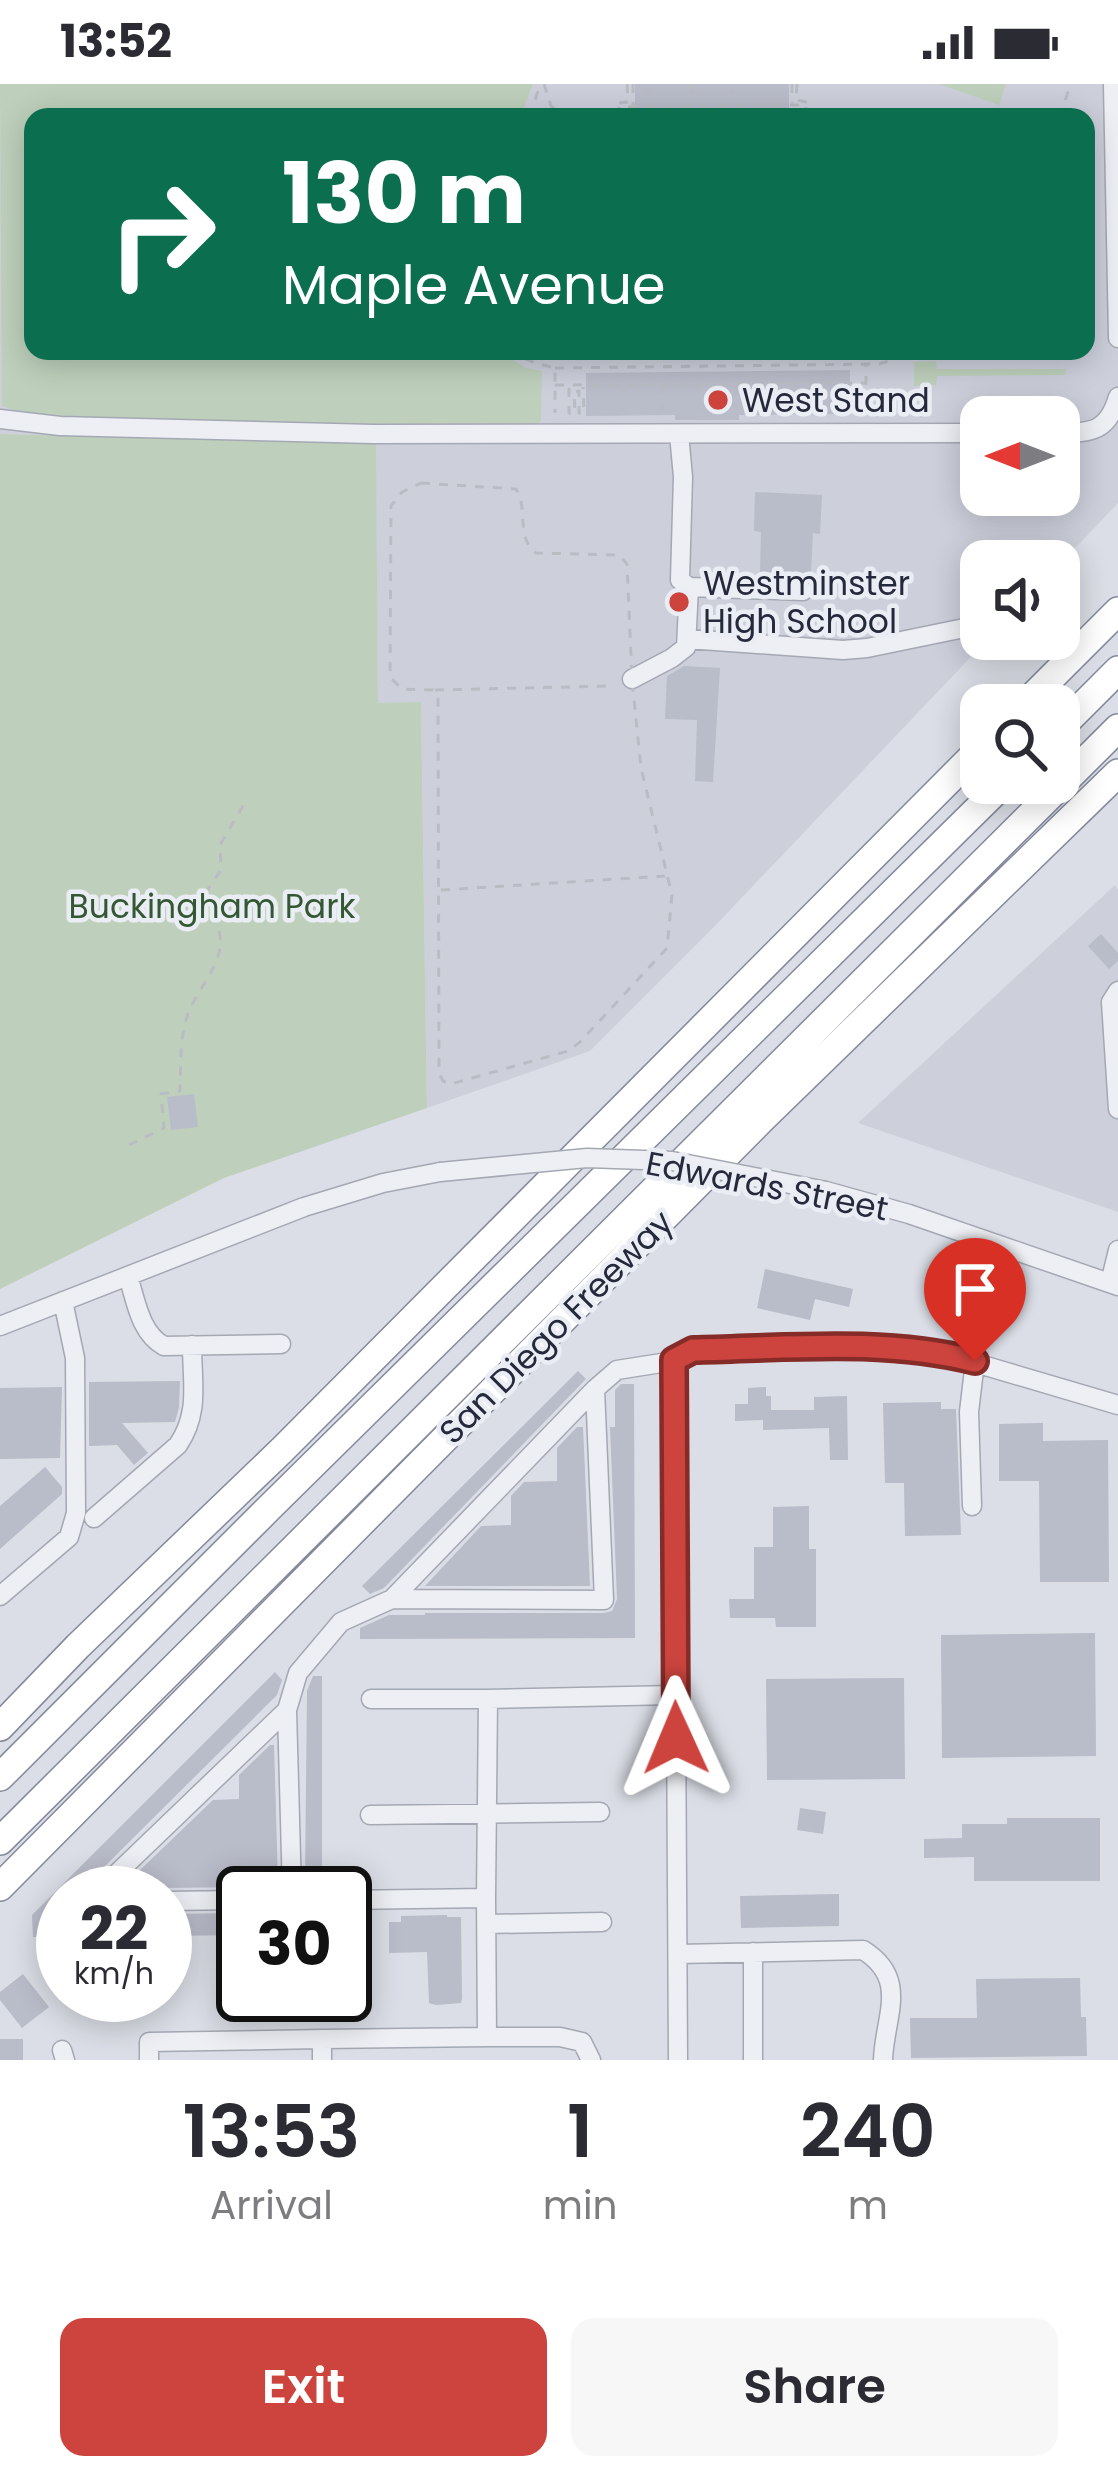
<!DOCTYPE html>
<html lang="en">
<head>
<meta charset="utf-8">
<style>
	:root { --surface:#fff; --page:#f7f7f7; --text:#2b2b33; --muted:#7c7c81; --accent:#cd443e }
	body { margin:0; font-family:Poppins,sans-serif; background:var(--page); color:var(--text); height:100vh; display:flex; flex-direction:column; font-size:45px; white-space:nowrap }
	* { box-sizing:border-box; margin:0 }
	p { font-size:39px; color:var(--muted) }
	.icon { flex:none; width:66px; height:66px; fill:none; stroke:currentColor; stroke-width:2; stroke-linecap:round; stroke-linejoin:round }
	.map { position:relative; height:1976px; overflow:hidden }
	.panel { display:flex; flex-direction:column; background:var(--surface); flex:1 }
	.panel>* { flex:none }
	.guide { position:absolute; left:24px; top:24px; width:1071px; height:252px; border-radius:24px; box-shadow:0 6px 30px #0003; background:#0b6e4f; color:#fff; overflow:hidden }
	.needle { width:78px; rotate:270deg }
	.tools { position:absolute; left:960px; top:312px; display:grid; gap:24px }
	.tools a { display:grid; place-items:center; width:120px; height:120px; border-radius:24px; background:var(--surface); box-shadow:0 6px 30px #0003; font-size:60px }
	.speed { position:absolute; left:36px; top:1782px; display:flex; gap:24px; font-size:60px; font-weight:700; text-align:center }
	.speed>* { display:grid; place-content:center; width:156px; height:156px; border-radius:50%; background:var(--surface); box-shadow:0 6px 30px #0003; line-height:1 }
	.speed small { font-size:30px; font-weight:400 }
	.speed .limit { border:6px solid #111; border-radius:18px; background:#fff; color:#111 }
	.pin { position:absolute; display:grid; place-items:center; width:102px; height:102px; color:#fff; margin:-123px -51px; border-radius:50% 50% 50% 0; rotate:-45deg; box-shadow:0 0 12px #0007 }
	.pin .icon { rotate:45deg }
	.me { position:absolute; width:132px; margin:-66px; rotate:359deg; stroke-linejoin:round; filter:drop-shadow(0 0 9px #0008) }
	.turn { display:flex; align-items:center; gap:42px; height:252px; padding:0 60px; font-size:54px }
	.turn .icon { width:156px; height:156px; stroke-width:2.5 }
	.turn b { display:block; font-size:84px; line-height:102px }
	.eta { display:flex; justify-content:space-evenly; align-items:center; height:204px; text-align:center }
	.eta b { font-size:72px; font-weight:600; line-height:84px }
	.primary-button { display:flex; gap:24px; margin-top:auto; padding:24px 60px }
	.primary-button a { flex:1; height:138px; border-radius:24px; background:var(--accent); color:#fff; font-size:48px; font-weight:600; line-height:138px; text-align:center }
	.primary-button a+a { background:var(--page); color:var(--text) }
	.status { display:flex; justify-content:space-between; align-items:center; height:84px; padding:0 60px; background:var(--surface); direction:ltr }
	.status svg { height:33px; fill:currentColor }
	.map>svg:first-child { display:block }
</style>
</head>
<body>
<div class="status"><b>13:52</b><svg viewBox="0 0 49 12"><path d="M0 12V9h3v3zM5 12V6h3v6zM10 12V3h3v9zM15 12V0h3v12zM26 1h20v11H26zM47 4h2v5h-2z"/></svg></div>
<div class="map">
<svg width="1118" height="1976" viewBox="0 0 1118 1976">
	<rect width="100%" height="100%" fill="#dbdee6"/>
	<path fill="#cdd0db" fill-rule="evenodd" d="M0,0H1118V419L1059,481V477H981V555H988L712,845L590,967L427,1024L421,619L378,620L375,360L0,350ZM33,33H1086V267H33ZM981,333H1059V411H981Z
		M1115,801L1118,806V1128L858,1039Z"/>
	<path fill="#bed0bc" d="M0,0H533L520,33H33V267H498L526,284L542,287L541,336L533,344L33,332L2,322Z
		M939,0H1006L999,21Z
		M936,277L937,285H1066L1065,291L937,292L936,301L914,302V278Z
		M0,350L376,360L378,619L421,618L427,1024L224,1094L0,1205Z"/>
	<path fill="#b9bcc9" d="M635,0H789V29L635,30Z
		M850,286V330L739,331V336H675V331L586,332V289Z
		M755,408L822,411L820,450L813,449L811,489L760,488L761,448L754,447Z
		M684,582L720,584L713,698L695,697L697,636L665,635L667,592Z
		M1101,850L1118,869V877L1109,885L1088,862Z
		M194,1010L198,1043L171,1046L167,1013Z
		M765,1185L853,1205L849,1223L815,1215L810,1236L757,1224Z
		M578,1287L586,1295L384,1504L370,1510L362,1502Z
		M180,1297L179,1323L175,1338L122,1339L148,1369L134,1381L117,1361L89,1362V1298Z
		M621,1300H634L635,1554L360,1555V1544L389,1531H425V1529H604L612,1527L617,1515L610,1343H615V1306Z
		M62,1303L60,1374L0,1375V1304Z
		M766,1303V1312H771V1326H814V1313L847,1312L848,1376H830L829,1344L763,1346V1336L735,1337V1320H748V1304Z
		M941,1318V1325H956L961,1451L905,1452L904,1399H885L883,1319Z
		M1043,1339V1357L1108,1356L1109,1498H1040L1039,1397H999V1340Z
		M577,1343H583L590,1502H425L481,1442L511,1441V1412L524,1398L557,1397V1364Z
		M45,1383L62,1403V1410L0,1465V1422Z
		M809,1422V1465H816V1543H776L775,1534H730L729,1515H754V1463H773V1423Z
		M1095,1549L1096,1672L942,1674L941,1551Z
		M275,1588L282,1596L277,1611L101,1786L87,1803V1809H63V1853H33L32,1831Z
		M313,1592H322V1805H307L305,1797L307,1607Z
		M904,1594L905,1695L767,1696L766,1595Z
		M270,1661H274L278,1798L243,1799V1803L165,1804V1800H139V1787L213,1716L239,1715V1691Z
		M800,1724L826,1728L823,1750L797,1746Z
		M1007,1734H1100V1797H974V1773L924,1774V1755L962,1754V1740H1007Z
		M839,1810V1842L741,1844L740,1812Z
		M243,1829V1851L165,1852V1830Z
		M447,1831V1833H461L462,1914L461,1919L436,1921L429,1919L427,1868L389,1869V1838H401V1832Z
		M23,1890L49,1923L22,1944L0,1916V1908Z
		M1080,1894L1081,1933H1086L1087,1972L911,1974L910,1934H977L976,1895Z
		M279,1911H309V1934H280Z
		M0,1955H23V1976H0Z"/>
	<g fill="none" stroke-linecap="round" stroke-linejoin="round">
		<defs>
			<path id="minor" d="M1113,0L1118,254
				M0,335L60,342L373,350L981,349
				M1059,349C1092,349 1108,347 1118,313
				M679,350L683,393L680,496L689,503L803,507
				M687,555L843,566L867,564L979,541
				M632,595L672,574L686,563L689,503
				M1118,907L1111,918L1118,1025
				M826,1107L909,1130L1118,1202
				M128,1192C136,1217 140,1249 164,1262L281,1260
				M1110,1199L1118,1166
				M0,1242L304,1123L383,1099L440,1088
				M972,1422L969,1328L975,1277
				M94,1434L178,1361C200,1329 192,1298 192,1261
				M0,1512L69,1453L76,1429L75,1274L63,1217
				M392,1515L604,1516L595,1305
				M371,1615H488
				M287,1626L298,1589L341,1538L392,1515L595,1305L617,1286L674,1277
				M370,1731L600,1728
				M108,1809L110,1796L287,1626L292,1809
				M486,1814L488,1615L675,1611
				M165,1817L243,1816
				M487,1840L602,1838
				M753,1868V1976
				M678,1870L863,1866C910,1895 884,1934 883,1976
				M487,1953H560L582,1958L591,1976
				M62,1966L65,1976
				M149,1976V1958L322,1955
				M322,1976V1955L487,1953L486,1814L345,1816
				M678,1976L674,1277L693,1266L875,1262L935,1267L1118,1321"/>
			<path id="highway" d="M1024,621L1118,527
				M1059,645L1118,586
				M0,1643L78,1562L282,1366L981,664
				M0,1693L268,1425L1004,699
				M0,1757L1118,644
				M0,1803L761,1036L1118,689"/>
		</defs>
		<use href="#minor" stroke="#a4a8b3" stroke-width="21"/>
		<use href="#highway" stroke="#83889c" stroke-width="30"/>
		<path stroke="#babcc4" stroke-width="3" stroke-dasharray="9 9" stroke-linecap="butt" d="M544,0L551,22L567,33
			M633,0V21
			M648,0V22
			M691,0V22
			M733,0V22
			M792,0V19
			M797,0L796,16L807,18
			M619,19L628,18L627,0
			M776,21V0
			M619,32V23L792,21H806V32
			M530,33L540,0
			M572,33H634
			M698,33L979,30V33
			M1059,33L1071,0
			M509,267L535,279L555,284V329
			M555,284L879,280L922,267
			M698,300L699,331
			M555,301L866,299
			M851,301V327H856V306H860L861,327H866V281
			M736,302V328
			M773,302V328
			M810,302V328
			M624,303V329
			M569,304V329H575L574,308L579,307V329H584L583,303
			M662,328V302
			M421,399L516,405C529,425 515,453 536,469L619,471L627,480L632,595L641,684L672,811L667,864L580,958L568,967L451,1000L443,997L439,989L438,615L433,606L402,605L390,593L391,422L402,408Z
			M435,606L611,602
			M441,806L665,792
			M129,1061L164,1044L161,1010L180,1007C181,982 179,955 188,930C198,901 231,875 217,841C214,833 205,824 200,817L221,786L220,761L244,720"/>
		<use href="#minor" stroke="#eeeff4" stroke-width="18"/>
		<use href="#highway" stroke="#fff" stroke-width="27"/>
		<defs>
			<path id="minor-bridge" d="M440,1088L587,1074L672,1077L826,1107"/>
		</defs>
		<use href="#minor-bridge" stroke="#a4a8b3" stroke-width="21" stroke-linecap="butt"/>
		<use href="#minor-bridge" stroke="#eeeff4" stroke-width="18"/>
	</g>
	<g fill="none" stroke-linecap="round" stroke-linejoin="round">
		<defs>
			<path id="route" d="M676,1654L674,1276L693,1266C787,1264 884,1254 975,1277"/>
		</defs>
		<use href="#route" stroke="#852c28" stroke-width="30"/>
		<use href="#route" stroke="#cd443e" stroke-width="21"/>
	</g>
	<g fill="#cd443e" stroke="#ebedf4" stroke-width="4.5">
		<circle cx="718" cy="316" r="12"/>
		<circle cx="679" cy="518" r="12"/>
	</g>
	<g text-anchor="middle" dominant-baseline="central" stroke-width="9" stroke-linejoin="round" paint-order="stroke">
		<g font-size="33" fill="#25293c" stroke="#ebedf4" text-anchor="start">
			<text x="742" y="316">West Stand</text>
			<text x="703" y="499">Westminster<tspan x="703" dy="38">High School</tspan></text>
		</g>
		<g font-size="33" fill="#335833" stroke="#ebedf4">
			<text x="212" y="822">Buckingham Park</text>
		</g>
		<g font-size="33" fill="#25293c" stroke="#ebedf4">
			<text transform="translate(767 1102) rotate(11)">Edwards Street</text>
			<text transform="translate(556 1243) rotate(-45)">San Diego Freeway</text>
		</g>
	</g>
</svg>
<div class="tools">
<a><svg class="needle" viewBox="-14 -14 28 28"><path d="M0-13l5 13h-10z" fill="#e53935"/><path d="M0 13l5-13h-10z" fill="#7c7c81"/></svg></a>
<a><svg class="icon" aria-label="sound" viewBox="0 0 24 24"><path d="M4 9h4l5-4v14l-5-4H4zM17 9q2 3 0 6"/></svg></a>
<a><svg class="icon" aria-label="search" viewBox="0 0 24 24"><circle cx="10" cy="10" r="6"/><path d="M15 15l6 6"/></svg></a>
</div>
<div class="speed"><div>22<small>km/h</small></div><div class="limit">30</div></div>
<div class="pin" style="left:975px;top:1277px;background:#d93025"><svg class="icon" aria-label="arrive" viewBox="0 0 24 24"><path d="M6 21V4h12l-3 4 3 4H6"/></svg></div>
<svg class="me" style="left:676px;top:1654px" viewBox="-20 -20 40 40"><path d="M0-17L14 15 0 8-14 15z" fill="#cd443e" stroke="#fff" stroke-width="4"/></svg>
<div class="guide">
<div class="turn"><svg class="icon" aria-label="right" viewBox="0 0 24 24"><path d="M7 20v-9h11M14 6l5 5-5 5"/></svg><div><b>130 m</b>Maple Avenue</div></div>
</div>
</div>
<section class="panel">
<div class="eta">
<div><b>13:53</b><p>Arrival</p></div>
<div><b>1</b><p>min</p></div>
<div><b>240</b><p>m</p></div>
</div>
<div class="primary-button"><a>Exit</a><a>Share</a></div>
</section>
</body>
</html>
